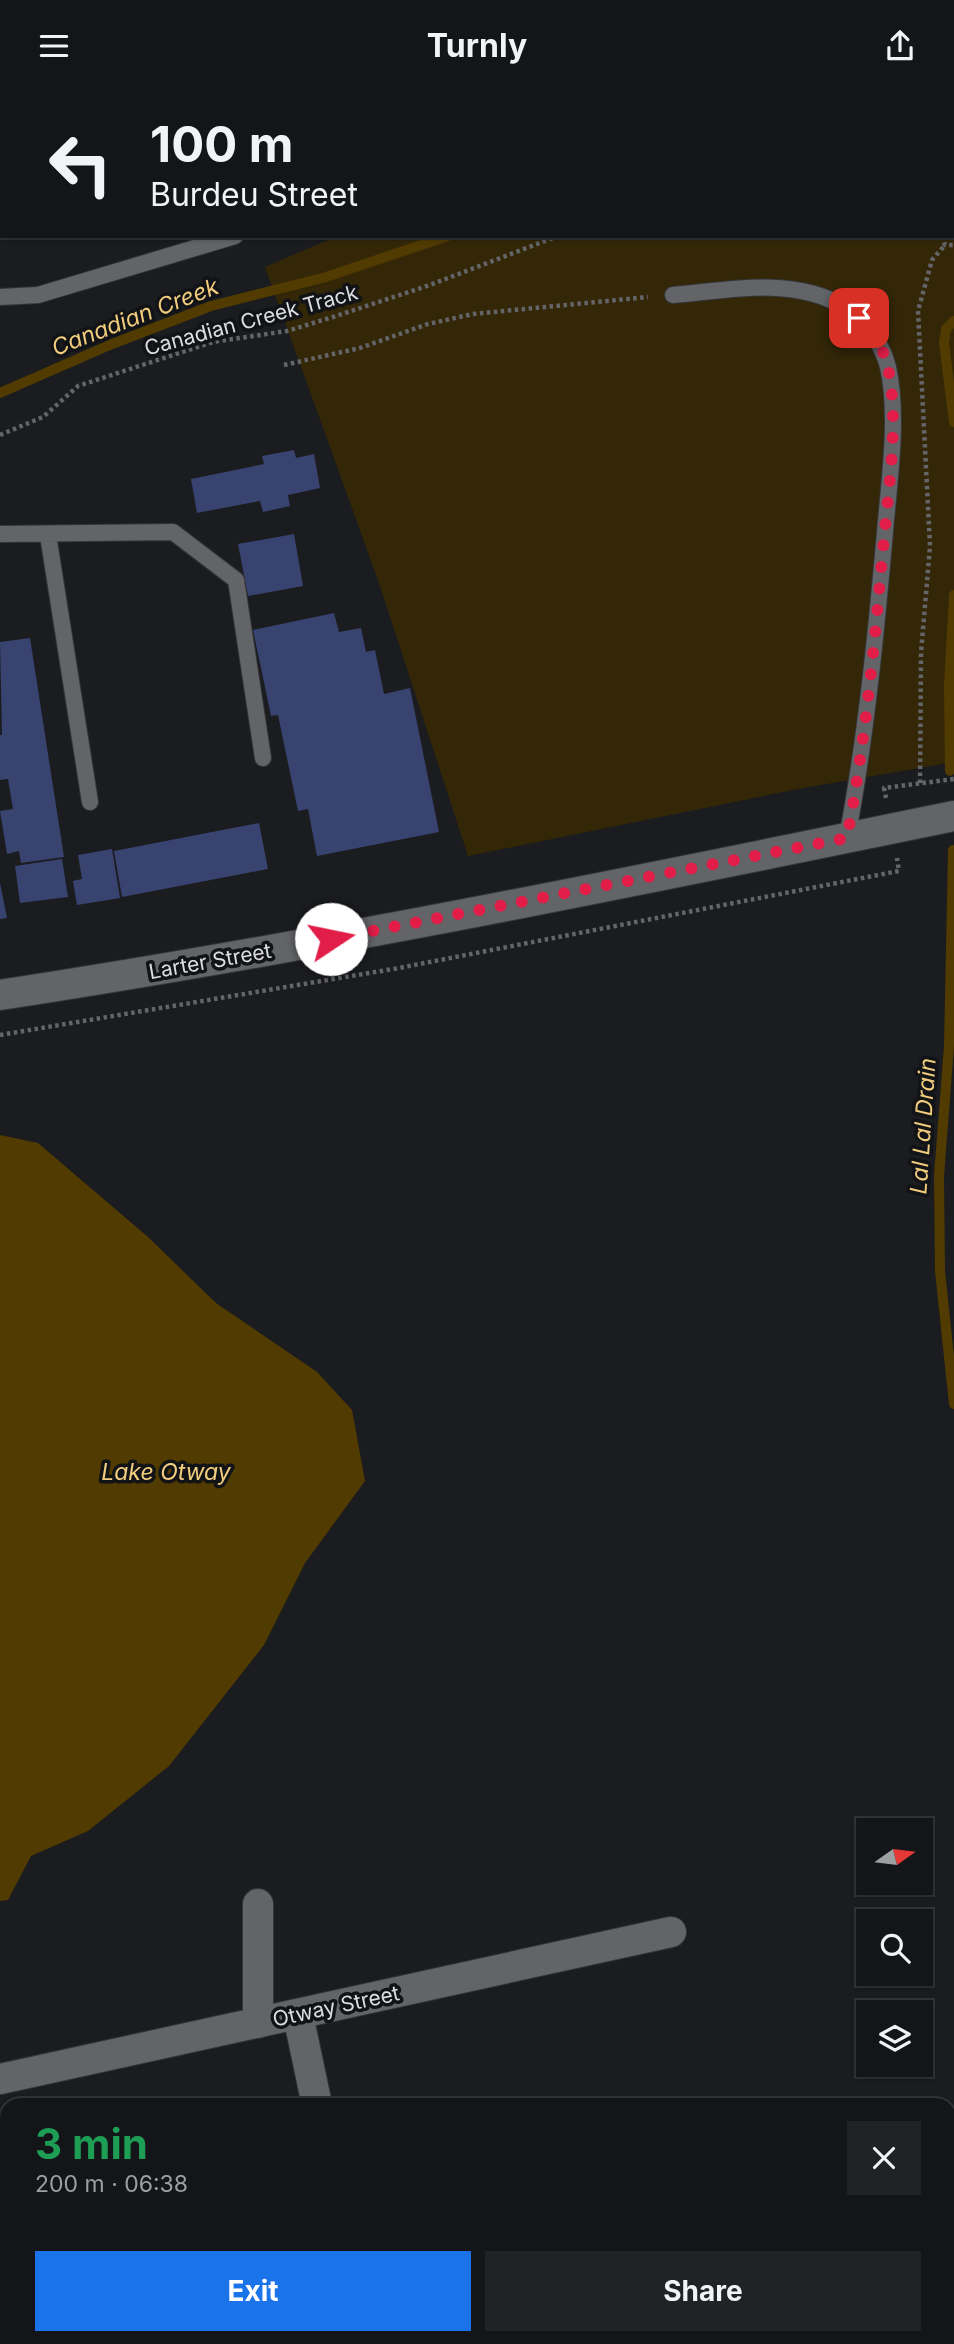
<!DOCTYPE html>
<html lang="en">
<head>
<meta charset="utf-8">
<style>
	:root { --surface:#141518; --page:#212225; --text:#f1f3f6; --muted:#9d9fa2; --line:#333437; --accent:#1a73e8 }
	body { margin:0; font-family:Inter,sans-serif; background:var(--page); color:var(--text); height:100vh; display:flex; flex-direction:column; font-size:26px; white-space:nowrap }
	* { box-sizing:border-box; margin:0 }
	p { font-size:23px; color:var(--muted) }
	.icon { flex:none; width:38px; height:38px; fill:none; stroke:currentColor; stroke-width:2; stroke-linecap:round; stroke-linejoin:round }
	.map { position:relative; flex:1; overflow:hidden }
	.sheet { position:absolute; left:0px; top:2007px; width:956px; height:247px; display:flex; flex-direction:column; background:var(--surface); border-radius:21px 21px 0 0; box-shadow:0 2px 5px #0004,0 0 0 2px var(--line) }
	.sheet>* { flex:none }
	.guide { position:absolute; left:0px; top:0px; width:956px; height:147px; box-shadow:0 2px 5px #0004,0 0 0 2px var(--line); background:#141518; color:var(--text); overflow:hidden }
	.needle { width:46px; rotate:76deg }
	.controls { position:absolute; left:856px; top:1727px; display:grid; gap:14px }
	.controls a { display:grid; place-items:center; width:77px; height:77px; border-radius:0px; background:var(--surface); box-shadow:0 2px 5px #0004,0 0 0 2px var(--line); font-size:35px }
	.pin { position:absolute; display:grid; place-items:center; width:60px; height:60px; color:#fff; margin:-30px; border-radius:14px; box-shadow:0 4px 10px #0006 }
	.me { position:absolute; width:77px; margin:-38px; rotate:79deg; stroke-linejoin:round; filter:drop-shadow(0 0 5px #0008) }
	.turn { display:flex; align-items:center; gap:24px; height:147px; padding:0 35px; font-size:32px }
	.turn .icon { width:91px; height:91px; stroke-width:2.5 }
	.turn b { display:block; font-size:49px; line-height:60px }
	.round { display:grid; place-items:center; flex:none; width:74px; height:74px; border-radius:0px; background:var(--page) }
	.summary { display:flex; align-items:center; justify-content:space-between; height:119px; padding:0 35px }
	h1 { font-size:42px; font-weight:700; line-height:52px; color:#1e9e55 }
	.button { display:flex; gap:14px; margin-top:auto; padding:14px 35px }
	.button a { flex:1; height:80px; border-radius:0px; background:var(--accent); color:#fff; font-size:28px; font-weight:700; line-height:80px; text-align:center }
	.button a+a { background:var(--page); color:var(--text) }
	header { display:flex; justify-content:space-between; align-items:center; height:91px; padding:0 35px; background:var(--surface); font-size:32px; font-weight:700 }
	.map>svg:first-child { display:block }
</style>
</head>
<body>
<header><svg class="icon" aria-label="menu" viewBox="0 0 24 24"><path d="M4 6h16M4 12h16M4 18h16"/></svg>Turnly<svg class="icon" aria-label="share" viewBox="0 0 24 24"><path d="M12 15V3M7 8l5-5 5 5M5 13v7h14v-7"/></svg></header>
<div class="map">
<svg width="954" height="2253" viewBox="0 0 954 2253">
	<rect width="100%" height="100%" fill="#1b1c20"/>
	<path fill="#332708" d="M676,0H954V671L798,698L468,765L379,492L265,176L337,145H954V2H672Z
		M0,2112L7,2113V2247H194V2253H0Z"/>
	<path fill="#513b00" d="M0,1044L38,1052L148,1146L216,1212L317,1281L352,1319L365,1390L305,1472L264,1554L169,1675L88,1740L31,1765L8,1809L0,1810Z"/>
	<g fill="none" stroke-linecap="round" stroke-linejoin="round">
		<path stroke="#513b00" stroke-width="10" d="M874,2L877,0
			M954,230L946,238L944,252L954,331
			M0,302L112,253L211,215L326,186L448,145
			M950,680L949,594L954,504
			M953,759L949,955L939,1085L940,1180L954,1313"/>
	</g>
	<path fill="#394370" d="M294,359L296,367L314,363L320,397L288,404L290,415L263,421L260,410L197,422L191,388L264,373L262,365Z
		M294,443L303,495L248,505L238,453Z
		M334,522L339,541L361,537L366,561L375,559L384,603L410,597L439,741L317,765L308,718L298,720L278,624L271,625L253,539Z
		M30,547L64,766L21,772L19,760L7,763L0,720L13,718L8,688L0,689V644H2L0,551Z
		M259,732L268,778L122,806L114,760Z
		M112,758L120,807L77,814L73,790L82,788L78,764Z
		M62,768L68,806L20,812L15,775Z
		M0,792L7,827L0,828Z"/>
	<g fill="none" stroke-linecap="round" stroke-linejoin="round">
		<defs>
			<path id="service" d="M673,204C731,199 804,183 854,223C870,236 883,256 888,276C899,325 889,391 885,441C876,543 866,646 847,747
				M0,206L38,204L235,145
				M0,443L173,441L236,489L263,667
				M48,444L90,711"/>
			<path id="minor" d="M581,2L582,0
				M0,904C320,855 637,790 954,725
				M298,1924L317,2014
				M258,1932V1813
				M0,1988L671,1841
				M357,2247L358,2253"/>
		</defs>
		<use href="#service" stroke="#353638" stroke-width="18"/>
		<use href="#minor" stroke="#353638" stroke-width="32"/>
		<path stroke="#646568" stroke-width="4.5" stroke-dasharray="3.5 3.5" stroke-linecap="butt" d="M941,145L945,154H954
			M284,274L360,257L428,233L473,223L648,206
			M0,344L43,326L78,295L213,251L287,240L333,226L427,195L558,145
			M920,692L921,562L930,455L918,220L932,169L945,154
			M886,707L884,697L954,688
			M0,944L399,877L899,780L897,767"/>
		<use href="#service" stroke="#636468" stroke-width="16"/>
		<use href="#minor" stroke="#636468" stroke-width="30"/>
	</g>
	<g fill="none" stroke-linecap="round" stroke-linejoin="round">
		<path stroke="#e11d48" stroke-width="12" stroke-dasharray="0 21.6" d="M331,848L847,747C866,647 875,547 884,446C889,395 899,327 888,277C884,258 873,240 859,227"/>
	</g>
	<g text-anchor="middle" dominant-baseline="central" stroke-width="7" stroke-linejoin="round" paint-order="stroke">
		<g font-size="21" fill="#dcdde0" stroke="#121316">
			<text transform="translate(251 229) rotate(-15)">Canadian Creek Track</text>
			<text transform="translate(210 870) rotate(-10)">Larter Street</text>
			<text transform="translate(336 1915) rotate(-12)">Otway Street</text>
		</g>
		<g font-size="23" font-style="italic" fill="#f1cd7d" stroke="#121316">
			<text transform="translate(135 226) rotate(-21)">Canadian Creek</text>
			<text transform="translate(923 1035) rotate(-86)">Lal Lal Drain</text>
			<text x="166" y="1381">Lake Otway</text>
		</g>
	</g>
</svg>
<div class="controls">
<a><svg class="needle" viewBox="-14 -14 28 28"><path d="M0-13l5 13h-10z" fill="#e53935"/><path d="M0 13l5-13h-10z" fill="#9d9fa2"/></svg></a>
<a><svg class="icon" aria-label="search" viewBox="0 0 24 24"><circle cx="10" cy="10" r="6"/><path d="M15 15l6 6"/></svg></a>
<a><svg class="icon" aria-label="layers" viewBox="0 0 24 24"><path d="M12 4l9 5-9 5-9-5zM3 14l9 5 9-5"/></svg></a>
</div>
<div class="pin" style="left:859px;top:227px;background:#d93025"><svg class="icon" aria-label="arrive" viewBox="0 0 24 24"><path d="M6 21V4h12l-3 4 3 4H6"/></svg></div>
<svg class="me" style="left:331px;top:848px" viewBox="-20 -20 40 40"><circle r="19" fill="#fff"/><path d="M0-13L10 11 0 6-10 11z" fill="#e11d48"/></svg>
<div class="guide">
<div class="turn"><svg class="icon" aria-label="left" viewBox="0 0 24 24"><path d="M17 20v-9H6M10 6l-5 5 5 5"/></svg><div><b>100 m</b>Burdeu Street</div></div>
</div>
<section class="sheet">
<div class="summary"><div><h1>3 min</h1><p>200 m · 06:38</p></div><a class="round"><svg class="icon" aria-label="close" viewBox="0 0 24 24"><path d="M6 6l12 12M18 6L6 18"/></svg></a></div>
<div class="button"><a>Exit</a><a>Share</a></div>
</section>
</div>
</body>
</html>
